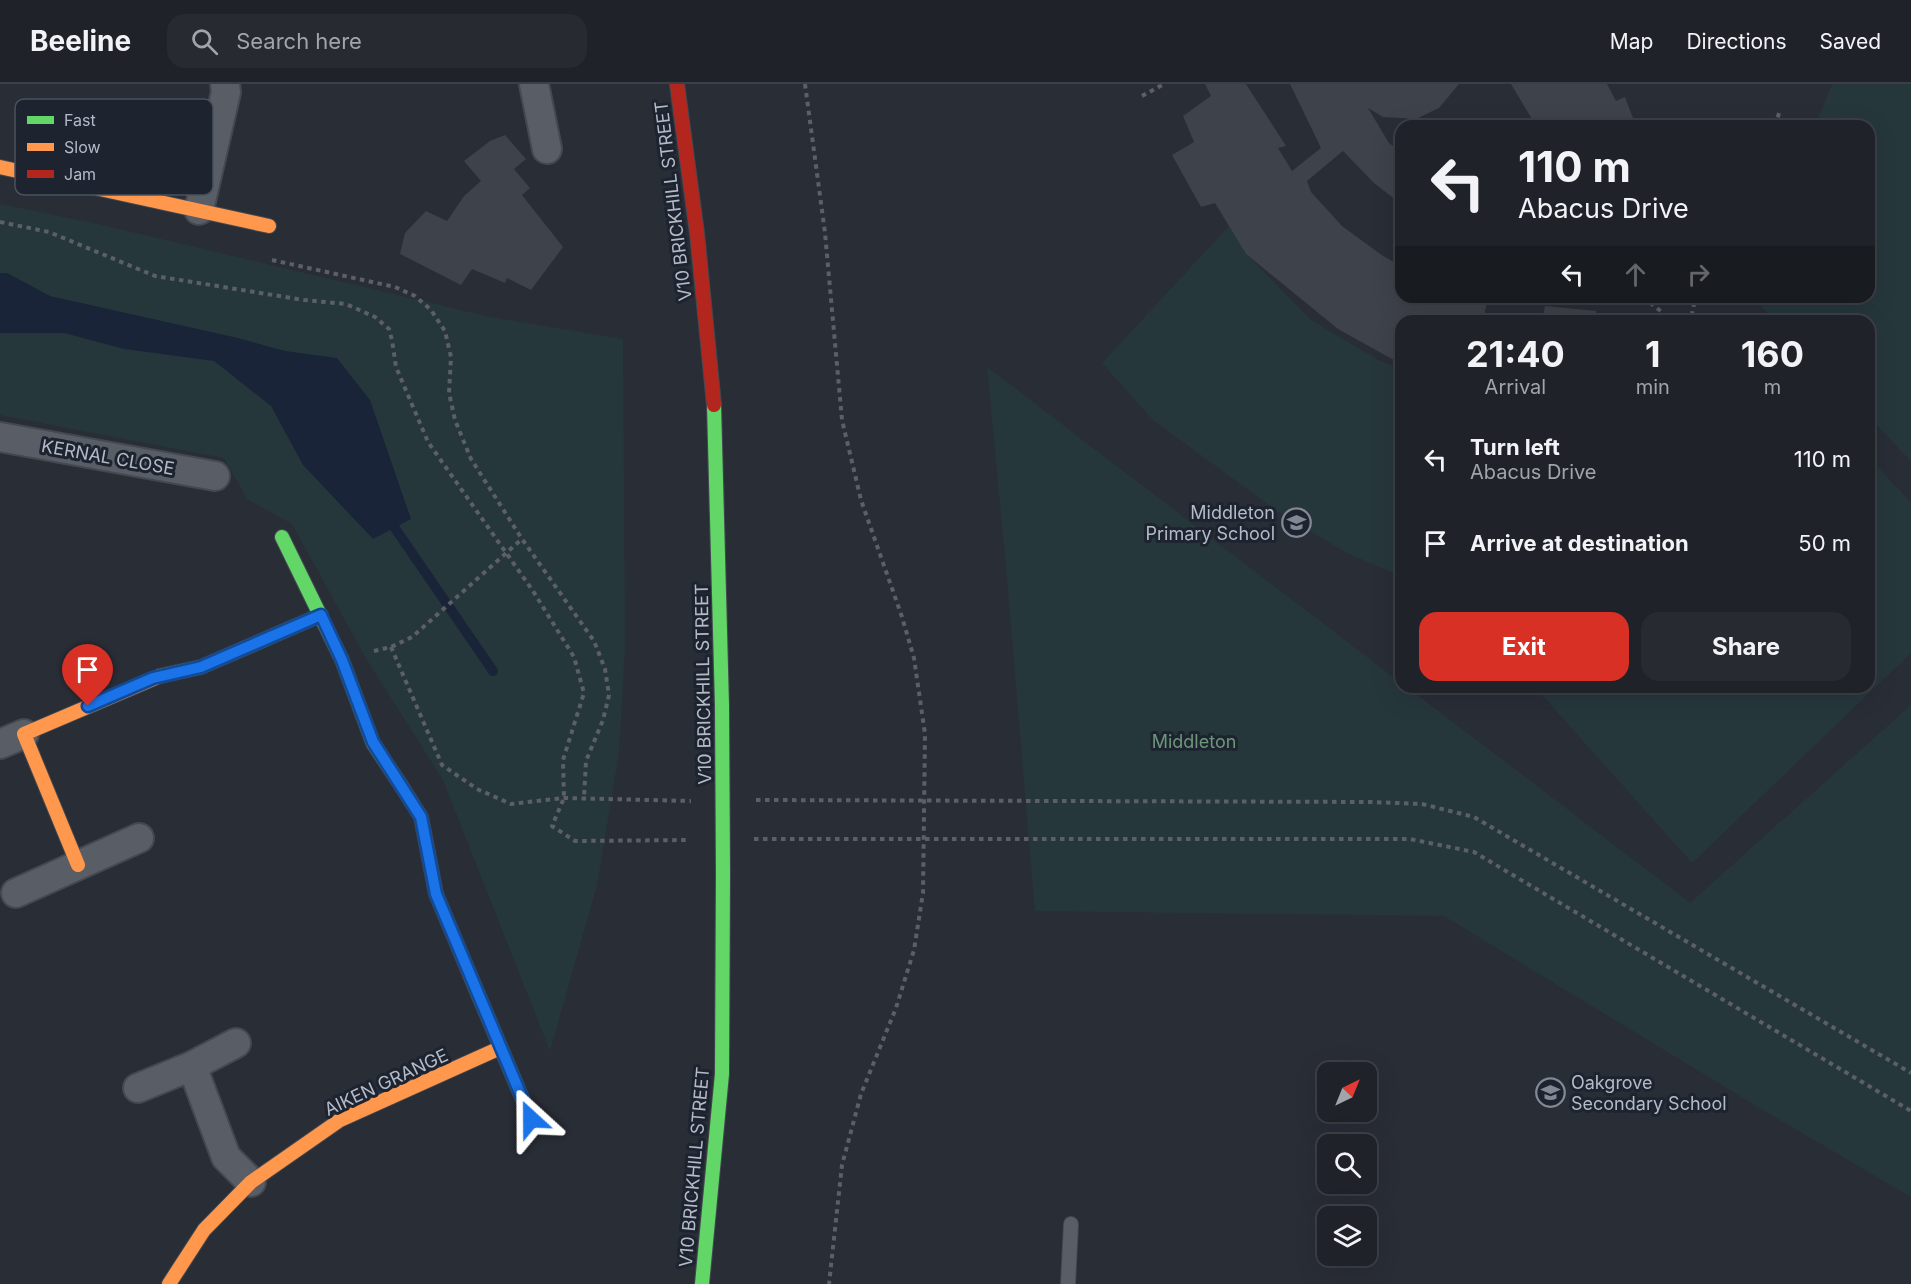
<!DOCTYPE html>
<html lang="en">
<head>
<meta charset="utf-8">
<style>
	:root { --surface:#1f2228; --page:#272a30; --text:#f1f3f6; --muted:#a1a4a8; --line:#3c3f45; --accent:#d93025 }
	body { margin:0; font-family:Inter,sans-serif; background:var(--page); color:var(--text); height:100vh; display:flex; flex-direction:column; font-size:22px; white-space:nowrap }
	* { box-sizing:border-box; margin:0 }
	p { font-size:20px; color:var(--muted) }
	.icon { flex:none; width:33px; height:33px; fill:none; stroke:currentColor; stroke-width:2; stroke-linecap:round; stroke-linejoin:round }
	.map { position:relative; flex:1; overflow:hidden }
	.sheet { position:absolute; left:1395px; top:231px; width:480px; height:378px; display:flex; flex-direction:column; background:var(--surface); border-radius:18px; box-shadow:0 6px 24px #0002,0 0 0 2px var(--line) }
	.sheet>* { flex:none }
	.top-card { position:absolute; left:1395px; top:36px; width:480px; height:183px; border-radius:18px; box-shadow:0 6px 24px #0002,0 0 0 2px var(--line); background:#1f2228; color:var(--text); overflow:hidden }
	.needle { width:39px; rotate:43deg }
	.buttons { position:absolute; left:1317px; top:978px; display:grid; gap:12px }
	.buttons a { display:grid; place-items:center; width:60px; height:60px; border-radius:12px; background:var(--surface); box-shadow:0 6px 24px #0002,0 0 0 2px var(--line); font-size:30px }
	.pin { position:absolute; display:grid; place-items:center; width:51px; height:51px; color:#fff; margin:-62px -26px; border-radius:50% 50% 50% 0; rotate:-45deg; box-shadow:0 0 6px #0007 }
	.pin .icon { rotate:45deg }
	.me { position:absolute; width:66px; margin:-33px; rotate:336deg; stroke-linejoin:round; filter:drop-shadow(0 0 4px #0008) }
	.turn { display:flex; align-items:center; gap:21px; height:126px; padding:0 24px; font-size:27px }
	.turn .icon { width:78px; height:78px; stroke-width:2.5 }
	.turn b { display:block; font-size:42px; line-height:51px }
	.lanes { display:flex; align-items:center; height:57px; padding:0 24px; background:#0003; justify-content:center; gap:30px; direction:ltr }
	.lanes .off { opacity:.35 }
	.eta { display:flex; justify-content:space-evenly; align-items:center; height:102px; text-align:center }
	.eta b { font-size:36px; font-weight:700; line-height:42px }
	.button { display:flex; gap:12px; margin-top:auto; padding:12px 24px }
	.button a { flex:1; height:69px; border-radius:18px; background:var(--accent); color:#fff; font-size:24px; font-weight:700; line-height:69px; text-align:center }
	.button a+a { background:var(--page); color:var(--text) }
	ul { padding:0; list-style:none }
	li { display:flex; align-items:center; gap:18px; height:84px; padding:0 24px }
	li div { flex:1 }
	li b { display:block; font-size:22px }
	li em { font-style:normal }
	header { display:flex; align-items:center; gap:36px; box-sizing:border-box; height:84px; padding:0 30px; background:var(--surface); border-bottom:2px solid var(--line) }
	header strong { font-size:28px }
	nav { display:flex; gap:33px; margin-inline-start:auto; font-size:21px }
	.search { width:420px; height:54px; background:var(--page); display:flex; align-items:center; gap:15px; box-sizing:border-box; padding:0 21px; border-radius:18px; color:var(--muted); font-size:22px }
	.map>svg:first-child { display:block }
</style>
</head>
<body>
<header>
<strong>Beeline</strong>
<div class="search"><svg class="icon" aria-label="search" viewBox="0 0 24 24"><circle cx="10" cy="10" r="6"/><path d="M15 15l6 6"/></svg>Search here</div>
<nav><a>Map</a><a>Directions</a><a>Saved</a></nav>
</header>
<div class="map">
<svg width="1911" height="1200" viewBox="0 0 1911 1200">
	<rect width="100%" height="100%" fill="#292d36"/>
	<path fill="#26373b" d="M1832,0H1911V377L1869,333V237H1775L1752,213H1869V42H1815Z
		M0,120L98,140L490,233L623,255L625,562L619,668L597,801L550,967L443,696L367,576L292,440L247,415L224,374L0,331Z
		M1229,142L1246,170L1311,236L1378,276L1401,285V492L1347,469L1278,428L1152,335L1102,279Z
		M987,283L1401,599V603H1407L1690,819L1911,621V1113L1768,1029L1444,832L1035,827L1005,472Z
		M1869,373L1911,419V569L1692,779L1535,603H1869Z"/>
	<path fill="#1a2439" d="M0,189H7L50,212L238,254L285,267L337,274L370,316L411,435L373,455L303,381L271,322L214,277L124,265L64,249H0Z"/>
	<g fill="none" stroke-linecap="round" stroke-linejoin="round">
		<path stroke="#1a2439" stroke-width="10" d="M388,434L493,587"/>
	</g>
	<path fill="#3e424a" d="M1205,0H1246L1286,62L1278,64L1292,87L1321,64L1290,0H1459L1439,24L1416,35L1383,33L1368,24L1389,59L1401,68V120L1374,99L1343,67L1307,97L1311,108L1342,142L1383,172L1401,182V213H1488L1484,232L1501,237H1401V280L1338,245L1246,170L1215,119L1201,123L1172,71L1194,58L1183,32L1211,12Z
		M1511,0H1607L1616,17L1625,13L1636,42H1536Z
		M505,51L526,75L514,85L530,104L522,111L563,163L531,206L507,194L505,199L472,185L461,201L400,170L405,149L426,127L447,137L464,112L481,97L464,77L490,57Z
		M1676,213H1718V220H1676Z
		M1545,222L1596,227L1597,237H1542Z"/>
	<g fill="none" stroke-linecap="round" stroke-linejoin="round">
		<defs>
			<path id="lane" d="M1068,1200L1071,1140"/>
			<path id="street" d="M534,0L547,65
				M199,126L226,8L225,0
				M0,353L215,392
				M0,660L24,650
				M16,809L139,754
				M192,982L226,1073L251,1098
				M138,1004L192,982L236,959"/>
			<path id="fast" d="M714,321L722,622
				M282,453L342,576L373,659L402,703
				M160,592L201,583L321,531
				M702,1200L722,990L723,788"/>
			<path id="slow" d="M0,83L269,142
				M78,781L24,650L160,592
				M470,891L531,1035
				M169,1200L204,1146L251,1098L340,1036L500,964"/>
			<path id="jam" d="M677,0L697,149L714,321
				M402,703L421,733L436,810L470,891"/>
		</defs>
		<use href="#lane" stroke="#444850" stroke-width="16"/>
		<use href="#street" stroke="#444850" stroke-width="32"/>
		<use href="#fast" stroke="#444850" stroke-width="16"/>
		<use href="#slow" stroke="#444850" stroke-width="16"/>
		<use href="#jam" stroke="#444850" stroke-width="16"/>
		<path stroke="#5c5f66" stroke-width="4" stroke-dasharray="4.5 4.5" stroke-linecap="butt" d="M805,0L825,149L842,336L861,416L902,533L914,574L925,650L923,809L914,866L896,924L861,1010L842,1081L829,1200
			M1142,12L1164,0
			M1775,42L1780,26
			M0,138L49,148L155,192L304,216L346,220L375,233L389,245L392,256L396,283L428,358L533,507L574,573L584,609L563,676L564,714L552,742L575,757L689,756
			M272,176L395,203L415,212L431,226L445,247L451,273L449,309L455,336L471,375L522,455L594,557L605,585L609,611L603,636L586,677L584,714
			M1643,213L1663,229L1668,237
			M1684,237L1692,230L1694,220
			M391,563L442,681L477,705L511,720L564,714L691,717
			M374,567L391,563L412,553L522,455
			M756,716L1372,718L1422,720L1474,733L1911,989
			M754,755H1410L1474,768L1911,1027"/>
		<use href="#lane" stroke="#595d65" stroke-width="14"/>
		<use href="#street" stroke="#595d65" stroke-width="28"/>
		<use href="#fast" stroke="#63d668" stroke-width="14"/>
		<use href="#slow" stroke="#ff974d" stroke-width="14"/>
		<use href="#jam" stroke="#b3261e" stroke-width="14"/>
		<defs>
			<path id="fast-bridge" d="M722,622L723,788"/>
		</defs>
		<use href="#fast-bridge" stroke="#444850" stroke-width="16" stroke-linecap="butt"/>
		<use href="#fast-bridge" stroke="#63d668" stroke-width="14"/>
	</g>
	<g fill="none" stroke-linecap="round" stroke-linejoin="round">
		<defs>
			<path id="route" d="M88,622L153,594L201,583L321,531L342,576L373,658L421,733L436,810L531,1035"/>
		</defs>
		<use href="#route" stroke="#114b97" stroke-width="15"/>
		<use href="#route" stroke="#1a73e8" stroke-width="10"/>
	</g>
	<defs>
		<symbol id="school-ring" viewBox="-11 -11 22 22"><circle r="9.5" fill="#1d2430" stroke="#838994" stroke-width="1.5"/><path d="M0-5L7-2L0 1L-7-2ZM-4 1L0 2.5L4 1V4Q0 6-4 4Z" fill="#838994"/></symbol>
	</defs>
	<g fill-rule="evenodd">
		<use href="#school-ring" x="1280" y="422" width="33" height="33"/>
		<use href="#school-ring" x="1534" y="992" width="33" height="33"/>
	</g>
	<g text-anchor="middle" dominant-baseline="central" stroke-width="6" stroke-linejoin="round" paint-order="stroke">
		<g font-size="18" fill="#b4bac7" stroke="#1d2430">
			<text transform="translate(673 117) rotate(-97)">V10 BRICKHILL STREET</text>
			<text transform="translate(108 373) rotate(10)">KERNAL CLOSE</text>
			<text transform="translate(703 600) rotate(-91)">V10 BRICKHILL STREET</text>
			<text transform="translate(386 998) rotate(-25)">AIKEN GRANGE</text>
			<text transform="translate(694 1083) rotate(-85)">V10 BRICKHILL STREET</text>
		</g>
		<g font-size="18" fill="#b4bac7" stroke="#1d2430" text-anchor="end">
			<text x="1275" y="428">Middleton<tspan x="1275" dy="21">Primary School</tspan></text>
			<text x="1571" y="998" text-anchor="start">Oakgrove<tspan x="1571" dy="21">Secondary School</tspan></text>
		</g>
		<g font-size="18" fill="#6c9779" stroke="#1d2430">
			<text x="1194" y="657">Middleton</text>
		</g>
	</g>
	<rect x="15" y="15" width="198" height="96" rx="9" fill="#1d2430" stroke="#4a515d" stroke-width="1.5"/>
	<rect x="27" y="32" width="27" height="8" fill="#63d668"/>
	<rect x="27" y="59" width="27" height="8" fill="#ff974d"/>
	<rect x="27" y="86" width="27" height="8" fill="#b3261e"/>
	<g font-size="16" fill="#b4bac7">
		<text x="64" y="42">Fast</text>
		<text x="64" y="69">Slow</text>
		<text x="64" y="96">Jam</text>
	</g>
</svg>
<div class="buttons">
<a><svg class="needle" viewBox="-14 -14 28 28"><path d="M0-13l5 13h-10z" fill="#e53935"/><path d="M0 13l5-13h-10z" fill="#a1a4a8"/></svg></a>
<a><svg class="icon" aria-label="search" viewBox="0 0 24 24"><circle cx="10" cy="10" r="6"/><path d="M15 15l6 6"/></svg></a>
<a><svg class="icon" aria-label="layers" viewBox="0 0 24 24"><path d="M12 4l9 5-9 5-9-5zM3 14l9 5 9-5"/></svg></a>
</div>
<div class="pin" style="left:88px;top:622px;background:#d93025"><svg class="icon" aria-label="arrive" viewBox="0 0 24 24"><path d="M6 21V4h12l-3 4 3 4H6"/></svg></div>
<svg class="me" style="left:531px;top:1035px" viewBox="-20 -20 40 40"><path d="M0-17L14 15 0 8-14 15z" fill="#1a73e8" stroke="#fff" stroke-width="4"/></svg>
<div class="top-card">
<div class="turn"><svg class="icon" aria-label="left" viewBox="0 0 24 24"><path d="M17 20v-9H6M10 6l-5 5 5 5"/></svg><div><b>110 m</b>Abacus Drive</div></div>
<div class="lanes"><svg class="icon" aria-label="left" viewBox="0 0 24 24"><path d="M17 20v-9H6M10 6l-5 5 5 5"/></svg><svg class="icon off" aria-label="ahead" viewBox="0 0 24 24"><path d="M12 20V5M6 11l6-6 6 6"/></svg><svg class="icon off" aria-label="right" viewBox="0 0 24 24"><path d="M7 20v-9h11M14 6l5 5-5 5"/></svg></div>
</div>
<section class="sheet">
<div class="eta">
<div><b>21:40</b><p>Arrival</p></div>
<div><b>1</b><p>min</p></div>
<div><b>160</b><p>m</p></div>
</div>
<ul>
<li><svg class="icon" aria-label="left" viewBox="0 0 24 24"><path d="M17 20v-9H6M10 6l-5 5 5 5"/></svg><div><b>Turn left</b><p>Abacus Drive</p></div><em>110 m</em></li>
<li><svg class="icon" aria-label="arrive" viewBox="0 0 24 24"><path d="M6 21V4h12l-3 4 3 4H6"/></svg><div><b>Arrive at destination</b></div><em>50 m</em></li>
</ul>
<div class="button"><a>Exit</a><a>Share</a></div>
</section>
</div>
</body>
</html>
